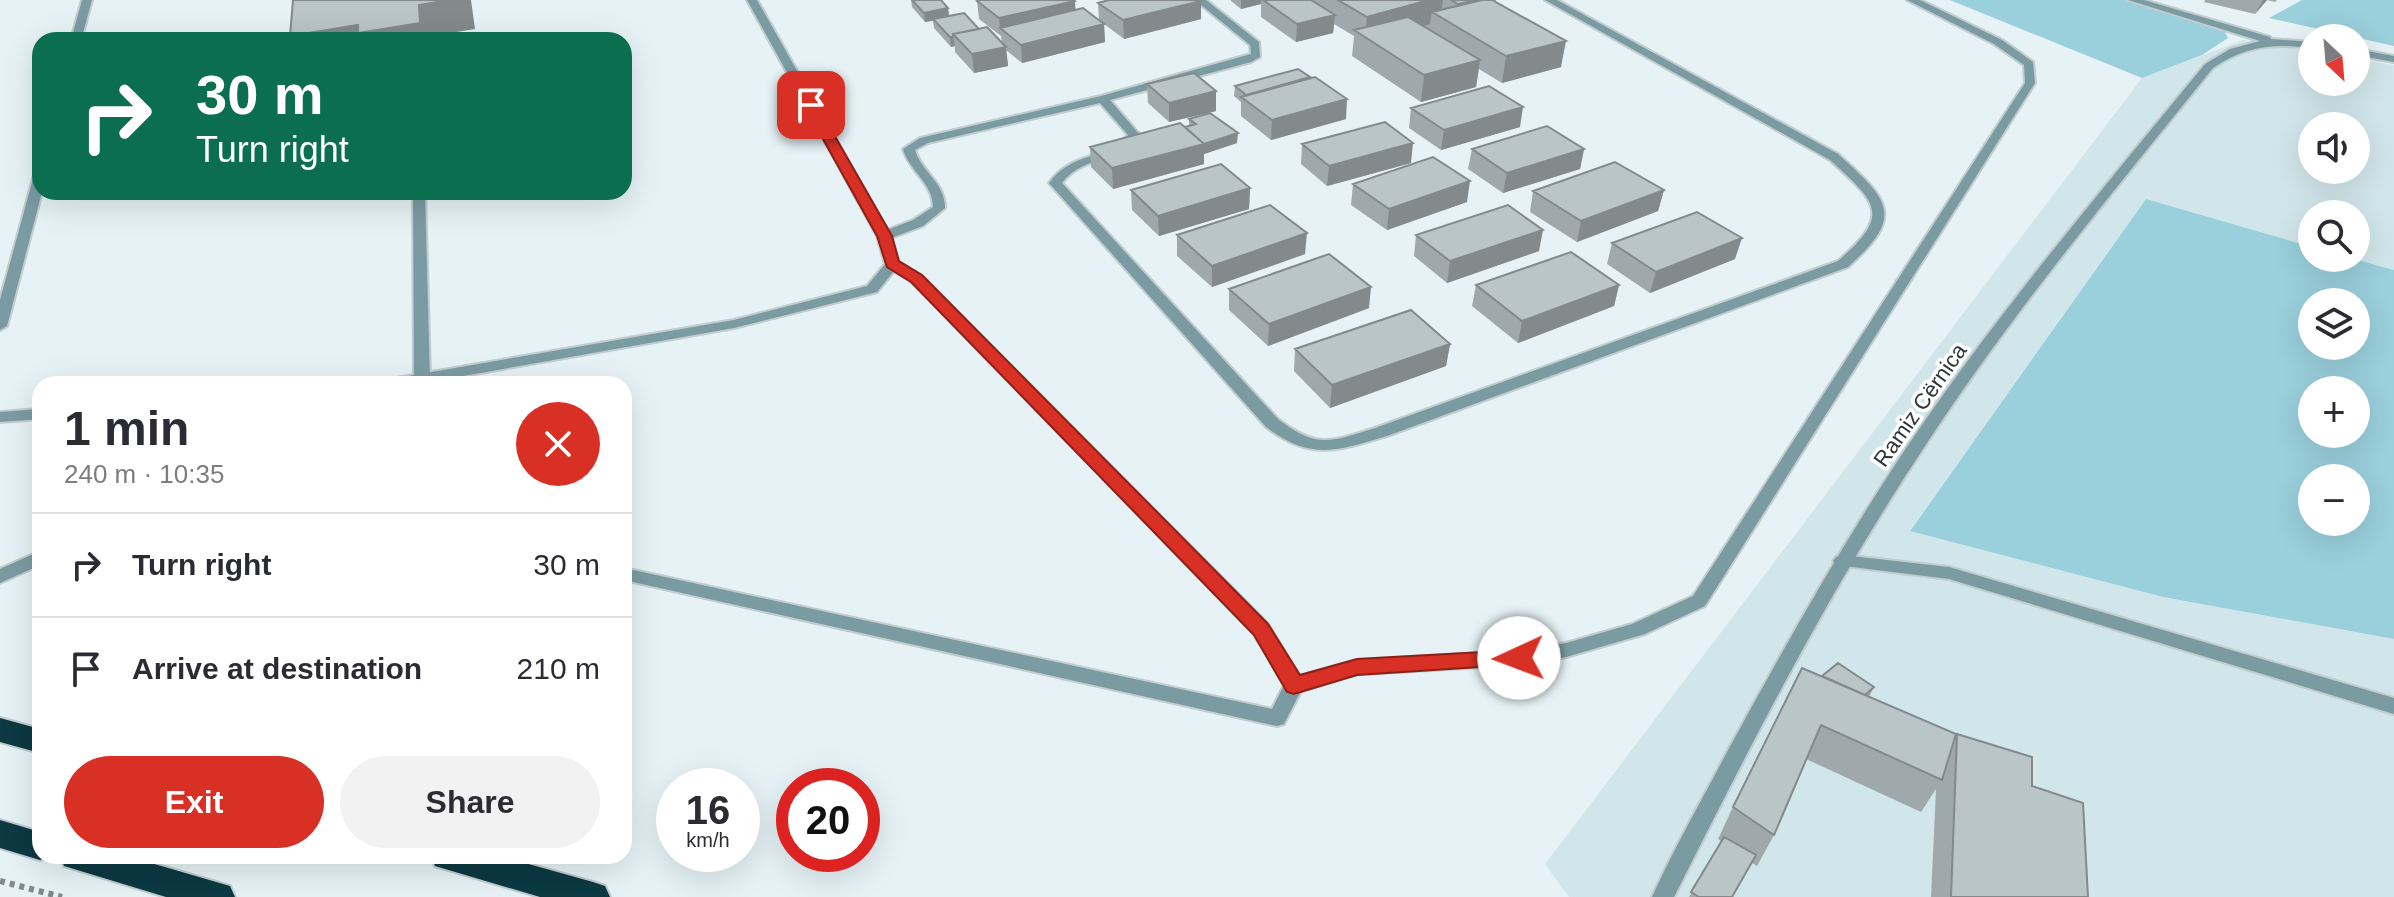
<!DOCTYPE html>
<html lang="en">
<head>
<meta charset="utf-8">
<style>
	:root { --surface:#fff; --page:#f2f2f3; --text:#2b2b33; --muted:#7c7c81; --line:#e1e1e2; --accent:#d93025 }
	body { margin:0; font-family:Arial,sans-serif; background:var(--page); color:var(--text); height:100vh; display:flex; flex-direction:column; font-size:30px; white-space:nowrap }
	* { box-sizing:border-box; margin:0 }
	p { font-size:26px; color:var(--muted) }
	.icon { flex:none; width:44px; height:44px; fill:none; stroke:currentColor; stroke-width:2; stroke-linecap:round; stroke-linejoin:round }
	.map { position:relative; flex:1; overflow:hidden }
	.details { position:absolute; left:32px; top:376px; width:600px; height:488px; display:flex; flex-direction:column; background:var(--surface); border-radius:24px; box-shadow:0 8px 32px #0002 }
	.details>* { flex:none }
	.banner { position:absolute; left:32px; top:32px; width:600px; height:168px; border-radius:24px; box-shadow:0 8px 32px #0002; background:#0b6e4f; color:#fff; overflow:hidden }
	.needle { width:52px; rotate:154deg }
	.tools { position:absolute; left:2298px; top:24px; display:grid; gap:16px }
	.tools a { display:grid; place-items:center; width:72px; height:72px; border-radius:50%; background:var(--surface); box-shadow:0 8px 32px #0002; font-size:40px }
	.speed { position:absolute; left:656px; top:768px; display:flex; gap:16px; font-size:40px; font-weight:700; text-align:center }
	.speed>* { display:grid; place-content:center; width:104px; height:104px; border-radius:50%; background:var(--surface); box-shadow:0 8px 32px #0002; line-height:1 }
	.speed small { font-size:20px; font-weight:400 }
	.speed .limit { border:12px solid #d22; background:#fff; color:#111 }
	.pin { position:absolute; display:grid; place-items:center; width:68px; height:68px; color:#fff; margin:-34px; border-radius:16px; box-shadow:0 4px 12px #0006 }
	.me { position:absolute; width:88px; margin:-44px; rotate:268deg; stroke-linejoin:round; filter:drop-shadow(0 0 6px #0008) }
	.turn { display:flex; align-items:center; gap:28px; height:168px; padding:0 32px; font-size:36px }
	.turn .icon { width:104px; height:104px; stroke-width:2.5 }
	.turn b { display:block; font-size:56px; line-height:68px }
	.round { display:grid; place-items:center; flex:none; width:84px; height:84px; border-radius:42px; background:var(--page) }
	.headline { display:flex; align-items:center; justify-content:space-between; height:136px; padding:0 32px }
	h1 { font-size:48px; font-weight:600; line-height:60px }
	.button { display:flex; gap:16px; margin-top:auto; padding:16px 32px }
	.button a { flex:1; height:92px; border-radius:48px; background:var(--accent); color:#fff; font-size:32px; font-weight:600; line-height:92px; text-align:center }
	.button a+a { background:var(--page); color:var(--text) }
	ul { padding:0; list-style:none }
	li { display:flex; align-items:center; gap:24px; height:104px; padding:0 32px; border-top:2px solid var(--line) }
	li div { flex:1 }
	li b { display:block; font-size:30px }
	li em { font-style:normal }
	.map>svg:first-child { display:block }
</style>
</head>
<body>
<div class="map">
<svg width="2394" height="897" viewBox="0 0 2394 897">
	<rect width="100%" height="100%" fill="#e6f2f6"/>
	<path fill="#d1e6eb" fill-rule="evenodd" d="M2243,40L2312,51V82H2356V59L2394,65V270L2351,258H2356V214H2312V247L2146,199L1910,530L2163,597L2394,639V897H1569L1545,864L2142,78ZM2312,126H2356V170H2312Z"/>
	<path fill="#9acfdc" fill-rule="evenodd" d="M1950,0H2126L2221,25L2228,38L2202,55L2142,78Z
		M2302,0H2394V46L2269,18Z
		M2146,199L2312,247V258H2351L2394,270V639L2163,597L1910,531ZM2312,302H2356V346H2312ZM2312,390H2356V434H2312ZM2312,478H2356V522H2312Z"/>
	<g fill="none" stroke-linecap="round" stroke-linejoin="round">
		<defs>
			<path id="lane" d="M82,0H92L81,40H71Z
				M747,0H757L887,230L913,220L933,207C933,183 909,171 903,149L920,138L1101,96L1251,54L1250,45L1195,0H1206L1259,42L1260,57L1251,62L1110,100L1140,135C1118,163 1082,156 1062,183L1278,419C1317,449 1331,442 1375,428L1838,261C1892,214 1877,203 1830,160L1545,0H1557L1838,154C1890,201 1905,216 1848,267L1387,436C1337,451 1311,461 1266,427L1049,183C1072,151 1105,161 1128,135L1100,103L928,143L915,150C922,173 945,182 945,208L923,226L891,238L898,262L922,276L1268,624L1299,676L1357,660L1519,651L1566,643L1632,624L1693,596L2025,83L2024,65L1994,44L1907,0H1920L2002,40L2033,62L2035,83L1705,606L1645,634L1566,657L1519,665L1357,674L1301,691L1284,724L1277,726L624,580V568L1272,709L1284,685L1254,634L912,282L894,271L877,292L734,328L418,384H383L391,379L734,320L867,286L885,264L877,236Z
				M40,171L42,192L7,326L0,330V300L34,175Z
				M40,409V419L0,422V412Z
				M40,551V565L0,583V569Z
				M1842,555L1949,567L2394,698V714L1949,579L1836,565L1833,561L1836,557Z"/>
			<path id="street" d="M2128,0H2144L2270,37L2271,39L2312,42V48C2274,43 2245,46 2213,68C2114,191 2013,312 1927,443C1831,587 1752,742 1674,897H1652C1674,848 1702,800 1727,752C1786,644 1846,537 1915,435C2004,305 2106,185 2205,64L2230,49L2260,41Z
				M2356,49L2394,56V62L2356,55Z
				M413,192H425L430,378L422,383L414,378Z"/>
			<path id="highway" d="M0,718L40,729V753L0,742Z
				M0,820L40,832V856H51L40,860L0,848Z
				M60,856H127L230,886L235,897H166L64,866Z
				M431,856H500L593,882L605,886L610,897H540L435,866Z"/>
		</defs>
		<use href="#lane" stroke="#c1cccf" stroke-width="4"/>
		<use href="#street" stroke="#c1cccf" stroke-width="4"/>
		<use href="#highway" stroke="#c1cccf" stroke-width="4"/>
		<path stroke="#828a8c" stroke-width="6" stroke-dasharray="5 5" stroke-linecap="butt" d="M0,881L62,897"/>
		<use href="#lane" fill="#7b9ba3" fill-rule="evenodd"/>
		<use href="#street" fill="#7b9ba3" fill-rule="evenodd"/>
		<use href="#highway" fill="#0c3942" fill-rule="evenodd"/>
	</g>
	<path fill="#9fa9ab" d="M911,0H941L948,8L949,16L979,29L1002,43L1001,36L979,19L977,1L1075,10L1099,20L1098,3L1201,19L1124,39L1104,24L1105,42L1022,63L1006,50L1008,66L974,73L955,52V46L951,47L934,28L933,21L925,22L912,7Z
		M1231,0H1496V2L1561,67L1502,83L1479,69L1476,87L1421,102L1352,56L1354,36L1334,24L1333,33L1296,42L1261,17V4L1241,9L1231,1Z
		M2205,0H2277L2275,2L2267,0L2255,14L2204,2Z
		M1310,78L1346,119L1271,140L1241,116V102L1234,96L1235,86Z
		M1147,84L1216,111L1169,122L1148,103Z
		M1411,108L1520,127L1441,150L1409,128Z
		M1189,119L1237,143L1204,154V164L1113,189L1091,167L1090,147L1185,127L1189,126Z
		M1302,144L1411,163L1327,186L1301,164Z
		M1472,149H1584L1580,169L1503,193L1468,169Z
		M1353,184L1467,202L1387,230L1351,205Z
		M1250,188L1249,209L1159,236L1132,210L1131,190Z
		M1664,190L1658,211L1577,242L1530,212L1533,191Z
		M1177,235L1305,254L1212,287L1177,256Z
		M1416,235L1539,251L1447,283L1414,256Z
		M1612,243L1735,259L1650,293L1607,264Z
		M1476,285H1619L1614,306L1518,343L1472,306Z
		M1229,289L1369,308L1268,346L1229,310Z
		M1450,344L1446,366L1330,408L1294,371L1295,349Z
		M1822,676L1874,687L1869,697L1957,734L2032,786L2088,897H1931L1936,789L1921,812L1806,759L1774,835L1757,866L1752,863L1733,897H1689L1721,841L1718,839L1733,807Z"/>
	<path fill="#828a8b" d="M449,0H471L475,29L432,36V40H291L290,36L419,5Z
		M1241,0H1261V4L1241,9Z
		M1429,0H1443L1440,17L1432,12L1430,24L1371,41L1365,37L1367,17Z
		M2263,0H2267L2255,14Z
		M1075,1L1076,19L1000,28L1001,37L999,18Z
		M1201,1V19L1124,39L1123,20Z
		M948,8L949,17L925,22L924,13Z
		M1335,15L1333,33L1296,42L1297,24Z
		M1104,24L1105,42L1022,63L1021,45Z
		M950,37H953L955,46L951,47Z
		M1566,41L1561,67L1502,83L1506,56Z
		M1006,47L1008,66L974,73L972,54Z
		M1480,60L1476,87L1421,102L1424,75Z
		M1216,91V111L1169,122V103Z
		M1347,99L1346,119L1271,140L1272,120Z
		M1523,107L1520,127L1441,150L1444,130Z
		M1238,133L1237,143L1204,154V164L1113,189L1112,168Z
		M1413,143L1411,163L1327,186L1329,166Z
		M1584,149L1580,169L1503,193L1507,173Z
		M1470,181L1467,202L1387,230L1389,209Z
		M1250,188L1249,209L1159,236L1158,216Z
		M1664,190L1658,211L1577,242L1581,221Z
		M1543,230L1539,251L1447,283L1450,261Z
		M1307,233L1305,254L1212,287V266Z
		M1742,238L1735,259L1650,293L1656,272Z
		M1619,285L1614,306L1518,343L1522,321Z
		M1371,287L1369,308L1268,346L1269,324Z
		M1450,344L1446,366L1330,408L1332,385Z"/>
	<path fill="#b9c5c7" stroke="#828a8b" stroke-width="2" d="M293,0H449L419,5L420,23L358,33V25L290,36Z
		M912,0H941L948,8L924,13Z
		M980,0H1074L1075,1L999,18L977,1Z
		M1109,0H1200L1201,1L1123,20L1098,3Z
		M1263,0H1311L1335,15L1297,24Z
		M1338,0H1429L1367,17Z
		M1451,0H1477L1458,4Z
		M1482,0H1492L1566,41L1506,56L1432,12Z
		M1083,8L1104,24L1021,45L1000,28Z
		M964,13L979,29L953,34V37H950L933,19Z
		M1408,17L1480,60L1424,75L1354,30Z
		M987,27L1006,47L972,54L953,34Z
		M1298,69L1310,77L1246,95L1235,86Z
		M1194,73L1216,91L1169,103L1147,84Z
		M1315,77L1347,99L1272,120L1241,97Z
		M1489,86L1523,107L1444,130L1411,108Z
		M1210,113L1238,133L1204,144L1185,127L1196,124L1189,119Z
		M1385,122L1413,143L1329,166L1302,144Z
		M1180,123L1204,144L1112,168L1090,147Z
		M1547,126L1584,149L1507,173L1472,149Z
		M1433,157L1470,181L1389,209L1353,184Z
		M1615,162L1664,190L1581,221L1533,191Z
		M1221,164L1250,188L1158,216L1131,190Z
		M1270,205L1307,233L1212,266L1177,235Z
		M1508,205L1543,230L1450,261L1416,235Z
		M1697,212L1742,238L1656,272L1612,243Z
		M1571,252L1619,285L1522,321L1476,285Z
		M1329,254L1371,287L1269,324L1229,289Z
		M1411,310L1450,344L1332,385L1295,349Z
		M1838,663L1874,687L1865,695L1822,676Z
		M1802,668L1956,734L1942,780L1821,725L1774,835L1733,807Z
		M1957,734L2032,757V786L2083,803L2088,897H1951Z
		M1724,837L1756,855L1732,897H1699L1691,892Z"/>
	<path fill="#d93025" stroke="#8d1f18" stroke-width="2" d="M811,101L817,105L892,236L899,261L922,275L1268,624L1300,675L1357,659L1519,650L1526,652L1529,658L1526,664L1357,675L1294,694L1287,692L1254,635L911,282L887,267L877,236L804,105Z"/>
	<g text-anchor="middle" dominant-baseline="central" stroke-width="7" stroke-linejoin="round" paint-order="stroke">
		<g font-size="22" fill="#2f3435" stroke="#fff">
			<text transform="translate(1920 405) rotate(-55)">Ramiz Cërnica</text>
		</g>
	</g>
</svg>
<div class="tools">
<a><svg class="needle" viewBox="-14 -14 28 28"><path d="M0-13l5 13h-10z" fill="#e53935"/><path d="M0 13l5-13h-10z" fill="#7c7c81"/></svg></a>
<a><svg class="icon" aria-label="sound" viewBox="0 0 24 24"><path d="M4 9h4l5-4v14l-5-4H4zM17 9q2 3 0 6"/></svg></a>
<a><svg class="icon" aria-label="search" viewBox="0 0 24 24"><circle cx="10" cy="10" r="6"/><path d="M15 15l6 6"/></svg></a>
<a><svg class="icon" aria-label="layers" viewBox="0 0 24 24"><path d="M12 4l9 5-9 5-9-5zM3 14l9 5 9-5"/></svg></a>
<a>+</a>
<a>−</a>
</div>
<div class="speed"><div>16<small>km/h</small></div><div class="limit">20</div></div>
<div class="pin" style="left:811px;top:105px;background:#d93025"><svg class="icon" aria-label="arrive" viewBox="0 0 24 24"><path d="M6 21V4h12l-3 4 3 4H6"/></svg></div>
<svg class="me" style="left:1519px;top:658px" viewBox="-20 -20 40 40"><circle r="19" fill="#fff"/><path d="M0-13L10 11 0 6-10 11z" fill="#d93025"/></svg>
<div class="banner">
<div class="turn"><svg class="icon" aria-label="right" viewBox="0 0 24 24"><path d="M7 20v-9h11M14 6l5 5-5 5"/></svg><div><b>30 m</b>Turn right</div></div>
</div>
<section class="details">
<div class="headline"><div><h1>1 min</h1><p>240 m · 10:35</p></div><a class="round" style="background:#d93025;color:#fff"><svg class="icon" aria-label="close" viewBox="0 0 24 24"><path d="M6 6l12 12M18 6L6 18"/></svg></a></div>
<ul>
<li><svg class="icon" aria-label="right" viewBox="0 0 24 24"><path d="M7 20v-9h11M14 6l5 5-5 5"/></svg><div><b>Turn right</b></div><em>30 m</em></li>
<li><svg class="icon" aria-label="arrive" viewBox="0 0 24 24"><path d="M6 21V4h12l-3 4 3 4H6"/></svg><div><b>Arrive at destination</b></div><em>210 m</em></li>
</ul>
<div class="button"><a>Exit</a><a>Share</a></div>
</section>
</div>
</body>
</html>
